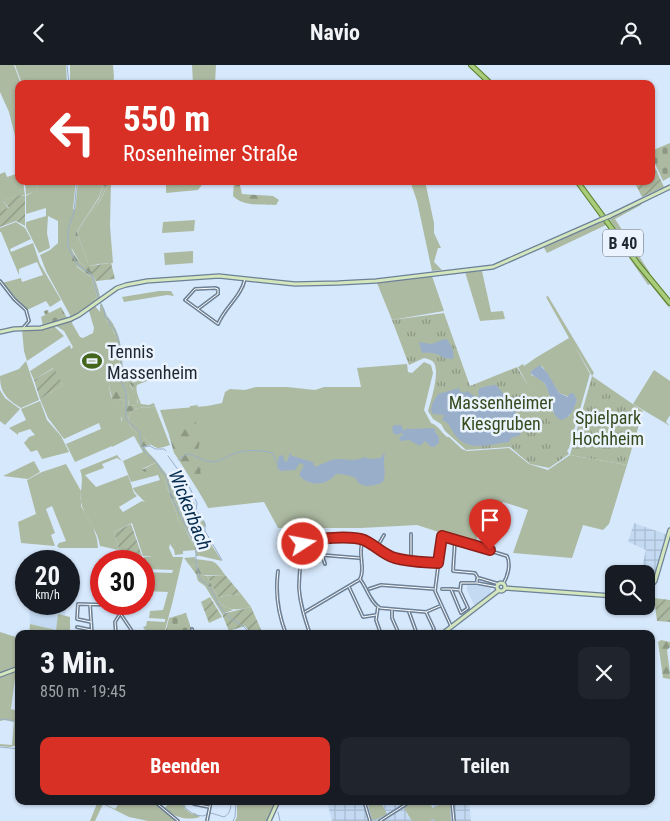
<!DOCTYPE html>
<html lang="de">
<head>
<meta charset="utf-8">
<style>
	:root { --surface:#171b24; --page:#20242c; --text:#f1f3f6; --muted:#9ea1a6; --accent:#d93025 }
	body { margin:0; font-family:"Roboto Condensed",sans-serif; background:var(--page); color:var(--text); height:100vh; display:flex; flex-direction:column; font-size:19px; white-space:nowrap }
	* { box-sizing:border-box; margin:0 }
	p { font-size:16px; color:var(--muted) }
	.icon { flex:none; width:28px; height:28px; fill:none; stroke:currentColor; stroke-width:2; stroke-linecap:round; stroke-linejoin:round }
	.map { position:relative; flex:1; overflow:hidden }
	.side { position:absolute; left:15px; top:565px; width:640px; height:175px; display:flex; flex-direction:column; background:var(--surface); border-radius:10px; box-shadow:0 1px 4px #0004 }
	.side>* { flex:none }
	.top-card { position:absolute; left:15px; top:15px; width:640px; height:105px; border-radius:10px; box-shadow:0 1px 4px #0004; background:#d93025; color:#fff; overflow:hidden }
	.controls { position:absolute; left:605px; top:500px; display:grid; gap:10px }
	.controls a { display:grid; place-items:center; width:50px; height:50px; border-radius:10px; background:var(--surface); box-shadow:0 1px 4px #0004; font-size:25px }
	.speed { position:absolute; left:15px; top:485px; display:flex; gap:10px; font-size:25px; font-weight:700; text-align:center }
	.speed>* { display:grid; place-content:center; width:65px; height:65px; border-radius:50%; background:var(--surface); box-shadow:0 1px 4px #0004; line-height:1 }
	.speed small { font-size:12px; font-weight:400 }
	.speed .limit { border:8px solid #d22; background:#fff; color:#111 }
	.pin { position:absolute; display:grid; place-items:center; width:42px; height:42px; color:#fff; margin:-51px -21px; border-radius:50% 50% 50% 0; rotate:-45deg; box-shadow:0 0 5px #0007 }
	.pin .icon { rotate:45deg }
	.me { position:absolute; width:55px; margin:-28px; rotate:79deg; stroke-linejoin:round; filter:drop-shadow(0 0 4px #0008) }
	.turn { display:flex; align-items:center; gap:18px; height:105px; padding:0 25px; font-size:22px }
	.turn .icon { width:65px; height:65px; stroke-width:2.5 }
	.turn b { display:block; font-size:35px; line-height:42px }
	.round { display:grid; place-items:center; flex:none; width:52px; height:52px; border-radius:10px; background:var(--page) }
	.summary { display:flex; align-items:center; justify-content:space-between; height:85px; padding:0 25px }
	h1 { font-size:30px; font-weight:700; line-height:38px }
	.action { display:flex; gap:10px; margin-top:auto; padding:10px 25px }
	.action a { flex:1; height:58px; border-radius:10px; background:var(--accent); color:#fff; font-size:20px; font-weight:700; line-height:58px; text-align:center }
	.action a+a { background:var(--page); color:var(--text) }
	header { display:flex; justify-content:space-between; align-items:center; height:65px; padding:0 25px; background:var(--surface); font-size:22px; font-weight:700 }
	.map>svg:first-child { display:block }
</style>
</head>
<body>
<header><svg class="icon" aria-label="back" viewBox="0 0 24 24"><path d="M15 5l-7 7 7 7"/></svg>Navio<svg class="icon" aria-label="person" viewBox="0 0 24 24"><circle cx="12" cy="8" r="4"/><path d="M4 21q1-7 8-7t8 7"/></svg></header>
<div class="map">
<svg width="670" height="756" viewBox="0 0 670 756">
	<defs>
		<pattern id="industrial-grid" width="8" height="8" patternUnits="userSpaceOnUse" patternTransform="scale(1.25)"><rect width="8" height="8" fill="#c4daf2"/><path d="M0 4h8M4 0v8" fill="none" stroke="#a8bbd0"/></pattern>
		<pattern id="forest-firs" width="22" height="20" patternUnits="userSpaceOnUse" patternTransform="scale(1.25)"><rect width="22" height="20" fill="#adbaa2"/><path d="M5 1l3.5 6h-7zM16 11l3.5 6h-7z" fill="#8c9784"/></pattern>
		<pattern id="cemetery-stones" width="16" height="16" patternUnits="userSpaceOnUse" patternTransform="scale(1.25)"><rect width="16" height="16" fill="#adbaa2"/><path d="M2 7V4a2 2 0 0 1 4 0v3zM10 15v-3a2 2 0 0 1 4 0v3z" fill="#8c9784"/></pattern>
		<pattern id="park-tufts" width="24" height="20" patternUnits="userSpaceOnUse" patternTransform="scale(1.25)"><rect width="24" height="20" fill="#adbaa2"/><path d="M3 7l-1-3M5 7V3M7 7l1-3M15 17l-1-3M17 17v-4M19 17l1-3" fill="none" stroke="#8c9784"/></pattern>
		<pattern id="garden-furrows" width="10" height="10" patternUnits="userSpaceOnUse" patternTransform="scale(1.25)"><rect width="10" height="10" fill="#adbaa2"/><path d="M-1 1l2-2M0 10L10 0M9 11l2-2" fill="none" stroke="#8c9784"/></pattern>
	</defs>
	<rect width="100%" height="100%" fill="#d6e8fc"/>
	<path fill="#c4daf2" d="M467,519L489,521L491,525L490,529L475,542L467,525Z
		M29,539H66L65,551L58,550L56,566L30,559Z"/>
	<path fill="url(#industrial-grid)" d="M634,458L668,470L656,510L652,518L646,526V509H640L646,485L628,477Z
		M327,736H469L471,756H332Z"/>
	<path fill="#adbaa2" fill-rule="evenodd" d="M0,0H14L21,19H19V87L9,47L0,27Z
		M15,0H66L67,19H22Z
		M70,0H113L114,12L113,19H70Z
		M192,0H216L215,19H193Z
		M5,107L7,112L19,108V116H23L25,131L23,130L2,135L9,144L0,145V109Z
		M25,116H39L36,123L40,116H76L73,144L75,145L78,116H105L99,132L75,169L86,200L85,201C75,196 76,185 67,179L77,202L92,213L97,231L95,234L96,235L79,249L71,252L46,206L40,190L50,185L58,178V156L48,151L47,168L50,183L39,188L26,162V157L46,151V143L26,149V131L33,127L26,130Z
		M111,116L110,161L113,198L99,199L98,198H88L77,168C82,159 89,149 96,141C103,134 104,124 111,116Z
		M166,116H205L198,125L166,128Z
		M410,116H425L434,158V168L441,183H438L434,197L442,205L432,206L417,136Z
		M643,136L641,140L615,154L650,208L648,209L609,154Z
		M195,155L194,166L162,168L163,157Z
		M604,155L666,236L670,244L650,219L648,220L606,160L547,188L543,181Z
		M16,157L25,163L31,174L10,184L11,187L33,178L40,199L61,235L50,242L46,236L27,245L20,240L2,218L21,213L22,217L43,210L37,197L19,204V210L1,167H0V163Z
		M193,186V198L165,200L164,188Z
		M482,206L491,247L503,246L505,254L480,256L465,207Z
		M432,211L444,246L392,255L377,218Z
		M159,226H171L174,231L167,230L124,237L122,232Z
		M548,231L594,308L592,311L574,280L590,309L569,383L565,389L518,302L523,299L524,301L537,292L569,273L546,232ZM542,301L559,328L577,335L569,351L553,347C552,337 549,319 539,313C536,312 534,311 531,310V306Z
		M102,239L107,251L105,253C111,262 122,276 114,288C112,291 110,293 107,298L115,292L120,293V296C117,311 124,311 109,321L111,332L115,336L121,334L124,336L123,349L121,354L122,357L129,359L131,363L137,368L141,381H144C147,388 153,391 157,397L142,404L157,403L165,416L179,457L183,460L196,485L183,486V489L175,490L174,485L170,479L169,483L173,492H183L172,539L164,569H148L143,562L146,561L147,556L165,557V554L149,553L150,546L163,545L168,527L144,526V507L172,508L173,505L144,504V492H153L143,491L132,458L114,467L119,485L100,481C98,466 87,455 82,441C78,429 85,416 80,405L117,390L122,396L117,393L102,399L104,403L85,410L96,422L128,410L134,428L137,431L119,442L123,447L142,436L145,437L135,427L133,423L160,415L158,410L131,417L123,396L143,387L134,371L112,382V381L75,397L66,379L101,364L99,358L64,374L48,353L40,334L63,320L53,303L34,315L30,306L70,280L71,284L73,282L64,266L56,261L73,255L72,258L80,272L83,273L93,268L94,263L89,246L95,241L100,247V240Z
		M54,261L64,271L27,296L24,286L22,265H41Z
		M26,296L39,335L21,343C7,334 0,328 0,311L19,304Z
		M424,297L431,300L433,308L424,345L431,358C439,361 441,367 447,372H449L462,384L467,386L509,383L529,399L548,405L570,390L627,400L609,459L603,465L583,460L572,493L513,488L528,445L503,437L480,458L476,479L417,460L361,463H278L264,437L209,443L177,392L160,345L207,341L222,338L225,327L230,324L245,325L256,322H287L315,325L324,322H361L357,303L407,299L408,307L412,308Z
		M654,305L670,316V350L666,357L670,361L633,339Z
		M145,306L147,314L133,316L130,320L136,330L138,340L129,341V333L123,315L125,308Z
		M0,325L5,333L20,344L5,360L0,356Z
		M40,336L47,355L61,371L69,387L42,394L37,385L31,387L24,378L29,372L35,370L30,364L18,368V370L9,363L26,355L21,344Z
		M155,341L170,380C166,381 161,383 158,383C149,382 134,361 128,354C134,337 143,346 155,341Z
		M34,396L40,407L28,414L3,411Z
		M66,399L81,426V441L93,462L97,474L98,483H59L57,481L59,478L66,476L52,441L46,444L55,468L51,470L55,481L21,478L18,457L36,449L27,415L42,407Z
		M179,422L188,439L194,437L195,440L194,446L201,456H204L206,461L204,462L203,467L222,496L200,491L197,482L179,445L183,442L178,443L171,427L172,424Z
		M195,492V494C216,497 213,493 226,511L202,510L197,499L190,501L184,493Z
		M241,529L251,542C236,545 230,547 218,536V532Z
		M58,549L70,552V569H29L30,559L56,565Z
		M0,567L19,573V602L0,609Z
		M16,605L11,644L19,646V680L9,682L0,681V679L12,680L14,657L5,655L0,656V611Z
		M98,736L115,744L120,737L125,739L127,736H131L135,739L138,736H153L177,756H148L129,752L103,739L95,756H90Z
		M178,736H181L186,742L184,743L192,749L195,748L200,752C187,756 174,752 164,744L170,737Z
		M237,736H276L267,756H235L237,752Z
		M367,736H380L387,749L378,754L372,755Z
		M416,736H428L433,743L445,736H450L451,756H435L433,754L430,756H412L404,743Z"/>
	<path fill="url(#forest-firs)" d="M105,116H111C104,124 103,133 96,141C90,149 82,159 77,168L88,198H98L99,199L89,201C94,211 98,221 100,232L96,235L95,234L97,231L92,213L73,198L66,174L69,173C70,182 75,196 85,201L75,169L99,133Z
		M234,116H239L242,129L273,131L279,135L276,140C262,139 243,142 233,131Z
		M107,251C124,270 121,291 124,314C124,320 128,327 129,333C129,336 128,338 129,341L137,340L138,337L130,318L147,314V316L137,320C135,325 139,333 141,339L149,340L154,338L155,341C143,346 134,337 128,354L136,362L139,363L144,373L151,380L141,382L137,373V368L131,363L129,359L122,361C121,354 123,345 124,336L121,334L113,337L109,321C123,310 117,311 120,296V293L115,292L111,300L107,299L110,290L115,287V282L117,279L114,267L105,253Z
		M198,340L194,352L199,367L200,376L197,389L203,399L200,407L202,410L204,431L210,443H208L194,416L174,388L169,370L186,356L181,355L190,352V341Z
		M157,397L167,410L172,424L171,427L178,443L183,442L179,445L197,482L200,491H196C196,483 186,462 179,457L165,416L157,404H149L145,407L142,405Z
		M197,499L202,510L207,511L218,532V536L224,541L233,545L222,549L205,521L198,516L196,509L190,501Z
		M661,575L670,577V582L667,585C668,594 670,604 670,614L663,613L658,577Z"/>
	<path fill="url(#cemetery-stones)" d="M670,78V112L663,116L651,90V86Z
		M61,242L67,253L43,261L41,252L45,250L44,246L48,245L49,248Z
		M186,548L193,569H165L169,553Z"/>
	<path fill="url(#park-tufts)" d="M444,248L470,321L517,302L569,389L549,403L530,399L510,382L466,385L445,366L441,359L433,354L428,346C431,335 440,308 434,298C432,295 428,294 424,293L409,300L392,255Z
		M592,311L643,346L627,400L570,390Z"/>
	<path fill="url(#garden-furrows)" d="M651,94L664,122L642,132L634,116H651Z
		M21,130L25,131V161L16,156L0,162V145L9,143L2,135Z
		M111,198L115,214L96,216L89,203V201Z
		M54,303L63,320L40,334L34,315Z
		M131,459L142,491L119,485L114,467Z
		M207,511H226L241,529L218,532Z
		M210,532L222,552L209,558L201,537Z
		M654,533L670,535V557L657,556Z
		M251,542L263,569H251L245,561L229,566L222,549Z"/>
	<path fill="#99afc9" d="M445,274H447C451,280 455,288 453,294L444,293C439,288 428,287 422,288L419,277L431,279Z
		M540,300L548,309L559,328L568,332L569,329L572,328L574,329L577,335C574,344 571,352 561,355C550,351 552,330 545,319C541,314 536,313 531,309V306Z
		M492,320H496C505,329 526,359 520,370L511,373L509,377C490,379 469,388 455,370C451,364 449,357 442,355L444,350L433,349L431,346L432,339L438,329L459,323L460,326L464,328L467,326L479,334L478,326L480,323Z
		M395,360H401L404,366L407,363L409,364L432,363L435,364V367L439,372V378L434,382H431L425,376L420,381L409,375L400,376L399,373L403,369L401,368L397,370L393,368L392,362Z
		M290,388L292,391L313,397L315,402C322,399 331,394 339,394C349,394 355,397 364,392L370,394L381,393L384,388L385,389C382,399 387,407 383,417C376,421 365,423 359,418C355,414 358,414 353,412C349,410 340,409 336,409C327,421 309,422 299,410L304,400L300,398L295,405L280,406L277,402L279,391L283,390L284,395L287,397Z"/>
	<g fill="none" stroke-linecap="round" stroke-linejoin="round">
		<path stroke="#99afc9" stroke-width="1" d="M67,0L69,19
			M77,116L74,147L68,164V182L77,199L92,210L98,232
			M100,237L104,245L105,252L109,255L110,260C125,274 116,291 124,307L121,315L126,327V354L140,367C140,373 141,381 145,387C151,394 158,395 161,406L166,410L172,433L196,482V498L200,514C212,520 215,536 223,546C230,556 243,557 250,569
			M144,382L150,381L155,384H164L166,386
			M168,391L184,413
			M178,395C190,385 189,390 202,394C205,396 210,396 214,397C221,396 226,392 233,389C245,384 260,385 273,388L277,398
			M187,417L197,438L196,445L205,458V466L222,495
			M0,654L19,656
			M0,682L19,684
			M180,736L185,743L195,750L203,751L211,748L224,752C231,748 230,743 232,736
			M278,747L280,756
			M233,756L235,752L236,736"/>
		<defs>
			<path id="street" d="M0,216L14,234L26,245L29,256L23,263
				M198,244L218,229V224L215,223L195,224L185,235L218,259C225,242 241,232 245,214
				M297,465C304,485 299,503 299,523C300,539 305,554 310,569
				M455,475L453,506L475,508L478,513
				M301,480L314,475L359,474L368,477L395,493L437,498
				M377,482L384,470
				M322,490L359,493
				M411,495V469
				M325,499L322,490L325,475
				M278,506C275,528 278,548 286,569
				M360,514C367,523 370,537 380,543L426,547L440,541
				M360,514C366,503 357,489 363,475
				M477,517V514L479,513L499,519
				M349,522L363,552L376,550
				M369,524L381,520L434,524
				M442,524H451L461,548L468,543L460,526L461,518H477L498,522
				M452,524L460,525
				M90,540L92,569
				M378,542L376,555L381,569
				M392,545V553L399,569
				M305,547L359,515
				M409,547L417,569
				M426,547L434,564L432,569
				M91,557L77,554L78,539L111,540L122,551L134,569
				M451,561L435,526L442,471L507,491C511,499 508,511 503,519
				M77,562L91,565
				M192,564L193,569
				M116,569L115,557L120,549
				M154,736L178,756
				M193,736L194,739L209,742
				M364,736L370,756
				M452,736L454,756
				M207,756L211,736
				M380,756L411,736"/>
			<path id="secondary" d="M610,151L670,122
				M0,267L14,264L41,263L71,254L79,250L117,223L126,220L147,216L219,211L295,219L338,218L376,216L493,202L600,155
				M497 522a4 4 0 1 1 8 0a4 4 0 1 1-8 0Z
				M505,523L614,531
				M646,527L655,516L670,465
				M442,569L499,525
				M0,610L19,603
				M269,756L278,736"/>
			<path id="primary" d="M471,0L491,19
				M577,116L638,199L670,238"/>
		</defs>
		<use href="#street" stroke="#6c8096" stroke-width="4"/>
		<use href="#secondary" stroke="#6c8096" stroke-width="5.5"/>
		<use href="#primary" stroke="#537c27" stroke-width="6"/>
		<use href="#street" stroke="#fff" stroke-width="1"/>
		<use href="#secondary" stroke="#d4e6bd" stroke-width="3"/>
		<use href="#primary" stroke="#a9cc7a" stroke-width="4"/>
		<defs>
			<path id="secondary-bridge" d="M600,155L610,151"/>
		</defs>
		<use href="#secondary-bridge" stroke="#6c8096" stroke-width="5.5" stroke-linecap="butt"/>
		<use href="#secondary-bridge" stroke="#d4e6bd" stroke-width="3"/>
	</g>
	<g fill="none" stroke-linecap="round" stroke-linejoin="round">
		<defs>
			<path id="route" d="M303,479C314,472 352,471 364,475C375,480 384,490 395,493C408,497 424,497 438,498L442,471L490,485"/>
		</defs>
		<use href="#route" stroke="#8d1f18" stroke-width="12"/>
		<use href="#route" stroke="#d93025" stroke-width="9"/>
	</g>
	<defs>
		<symbol id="stadium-bare" viewBox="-9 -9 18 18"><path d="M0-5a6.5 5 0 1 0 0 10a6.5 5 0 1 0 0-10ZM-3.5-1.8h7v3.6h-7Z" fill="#43651c" stroke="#ebf4fe" stroke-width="2.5" paint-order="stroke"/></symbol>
	</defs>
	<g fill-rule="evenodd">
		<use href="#stadium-bare" x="78" y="282" width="28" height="28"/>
	</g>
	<g text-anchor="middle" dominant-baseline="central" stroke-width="5" stroke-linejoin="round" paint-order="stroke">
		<rect fill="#ebf4fe" stroke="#5c646e" stroke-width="1" x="603" y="164.5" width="40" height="27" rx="4"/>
		<g font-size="16" font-weight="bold" fill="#1f2730">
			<text x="623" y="178">B 40</text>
		</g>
		<g font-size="18" fill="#1f2730" stroke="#ebf4fe" text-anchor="start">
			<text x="107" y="286">Tennis<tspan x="107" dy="21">Massenheim</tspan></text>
		</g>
		<g font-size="18" fill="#344b1e" stroke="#ebf4fe">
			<text x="501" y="337">Massenheimer<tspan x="501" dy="21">Kiesgruben</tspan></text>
			<text x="608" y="352">Spielpark<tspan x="608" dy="21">Hochheim</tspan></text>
		</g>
		<g font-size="19" font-style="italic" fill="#062b4d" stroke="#ebf4fe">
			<text transform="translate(190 445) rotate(68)">Wickerbach</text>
		</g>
	</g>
</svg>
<div class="controls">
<a><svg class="icon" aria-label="search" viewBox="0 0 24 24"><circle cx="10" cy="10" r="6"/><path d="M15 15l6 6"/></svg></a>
</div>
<div class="speed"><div>20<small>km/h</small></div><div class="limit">30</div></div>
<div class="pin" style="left:490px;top:485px;background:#d93025"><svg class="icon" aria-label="arrive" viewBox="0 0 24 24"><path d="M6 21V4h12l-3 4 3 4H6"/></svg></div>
<svg class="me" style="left:303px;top:479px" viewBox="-20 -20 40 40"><circle r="17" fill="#d93025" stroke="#fff" stroke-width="3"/><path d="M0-11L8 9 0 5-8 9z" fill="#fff"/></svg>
<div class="top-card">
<div class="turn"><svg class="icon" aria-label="left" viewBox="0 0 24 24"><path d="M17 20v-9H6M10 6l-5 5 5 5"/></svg><div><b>550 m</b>Rosenheimer Straße</div></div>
</div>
<section class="side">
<div class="summary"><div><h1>3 Min.</h1><p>850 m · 19:45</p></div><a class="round"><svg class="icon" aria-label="close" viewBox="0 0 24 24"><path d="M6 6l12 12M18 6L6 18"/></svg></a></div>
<div class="action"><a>Beenden</a><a>Teilen</a></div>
</section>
</div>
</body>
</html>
